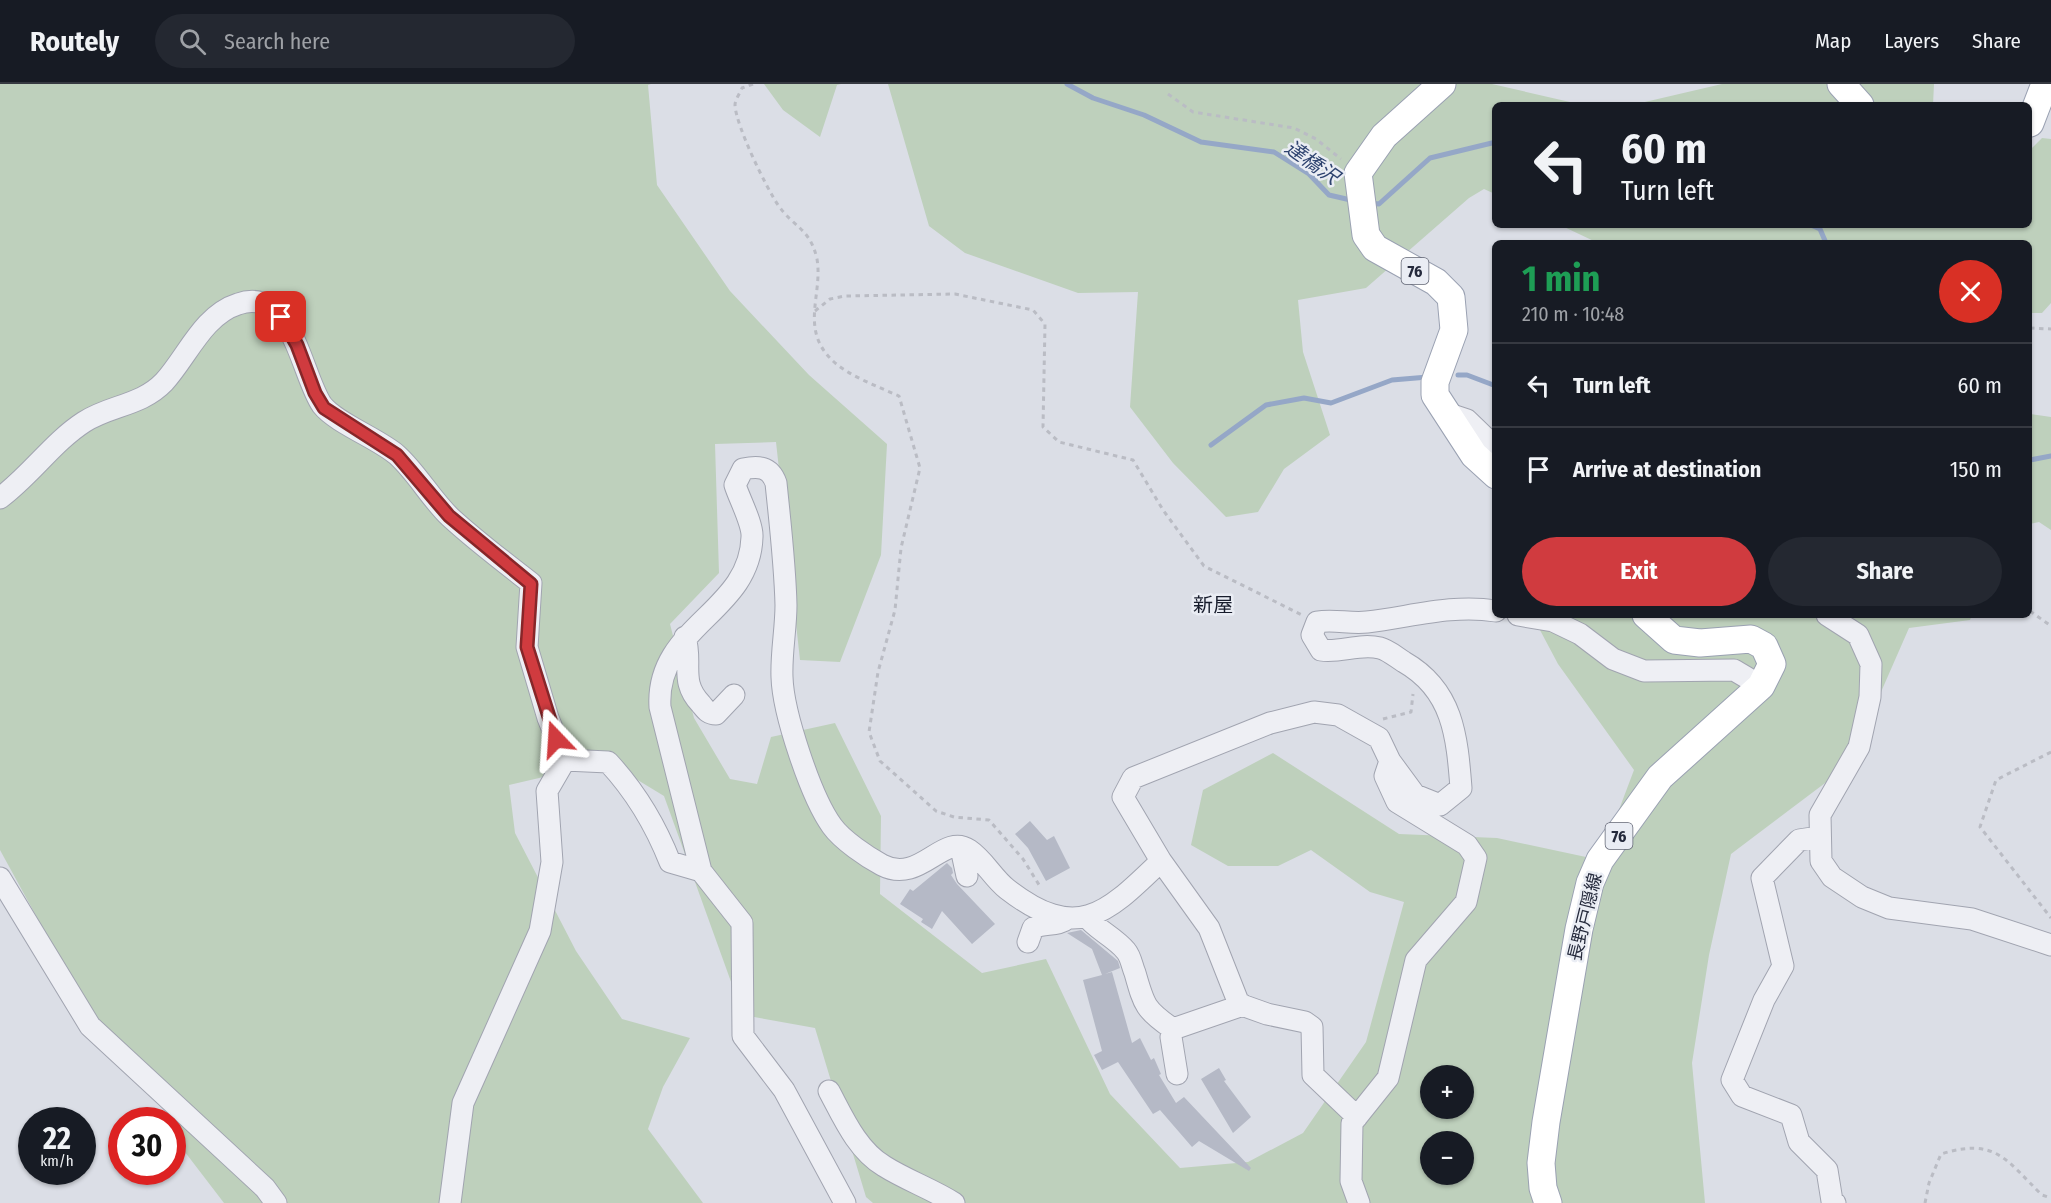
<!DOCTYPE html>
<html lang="en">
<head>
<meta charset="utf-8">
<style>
	:root { --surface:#171b24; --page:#242831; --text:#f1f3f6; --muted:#9ea1a6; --line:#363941; --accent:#d03b3f }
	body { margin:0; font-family:"Fira Sans Condensed","Noto Sans JP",sans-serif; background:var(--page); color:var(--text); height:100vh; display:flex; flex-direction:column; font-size:22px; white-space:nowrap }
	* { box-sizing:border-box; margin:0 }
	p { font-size:20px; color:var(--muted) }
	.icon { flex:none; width:33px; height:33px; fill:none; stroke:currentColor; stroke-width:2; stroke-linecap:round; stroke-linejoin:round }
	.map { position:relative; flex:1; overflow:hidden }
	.drawer { position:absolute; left:1492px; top:156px; width:540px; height:378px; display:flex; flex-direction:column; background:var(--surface); border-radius:9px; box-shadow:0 2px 4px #0004 }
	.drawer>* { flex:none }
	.guide { position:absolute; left:1492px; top:18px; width:540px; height:126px; border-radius:9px; box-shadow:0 2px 4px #0004; background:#171b24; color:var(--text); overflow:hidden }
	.tools { position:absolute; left:1420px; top:981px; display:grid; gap:12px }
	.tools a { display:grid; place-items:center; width:54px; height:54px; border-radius:50%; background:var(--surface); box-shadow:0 2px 4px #0004; font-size:30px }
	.speed { position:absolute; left:18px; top:1023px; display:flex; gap:12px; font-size:30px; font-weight:700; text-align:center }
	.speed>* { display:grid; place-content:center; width:78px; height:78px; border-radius:50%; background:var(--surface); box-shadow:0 2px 4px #0004; line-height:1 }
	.speed small { font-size:15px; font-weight:400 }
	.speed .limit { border:9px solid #d22; background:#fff; color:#111 }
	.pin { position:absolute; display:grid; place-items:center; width:51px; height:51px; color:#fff; margin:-26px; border-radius:12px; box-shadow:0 3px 9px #0006 }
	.me { position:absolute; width:66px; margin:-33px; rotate:340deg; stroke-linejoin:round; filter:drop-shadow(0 0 4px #0008) }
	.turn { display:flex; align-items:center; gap:21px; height:126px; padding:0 30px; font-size:27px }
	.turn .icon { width:78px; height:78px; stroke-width:2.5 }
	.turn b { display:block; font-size:42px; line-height:51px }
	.round { display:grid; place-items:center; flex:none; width:63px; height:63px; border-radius:32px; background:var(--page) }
	.headline { display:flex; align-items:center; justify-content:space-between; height:102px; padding:0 30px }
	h1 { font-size:36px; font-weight:700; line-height:45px; color:#1e9e55 }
	.primary-button { display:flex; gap:12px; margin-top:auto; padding:12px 30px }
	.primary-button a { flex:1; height:69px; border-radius:36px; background:var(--accent); color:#fff; font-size:24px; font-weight:700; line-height:69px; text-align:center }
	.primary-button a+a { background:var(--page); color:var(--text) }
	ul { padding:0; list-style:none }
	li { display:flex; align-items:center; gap:18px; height:84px; padding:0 30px; border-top:2px solid var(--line) }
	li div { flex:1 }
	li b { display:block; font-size:22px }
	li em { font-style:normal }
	header { display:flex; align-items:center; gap:36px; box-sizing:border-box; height:84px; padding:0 30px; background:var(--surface); border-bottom:2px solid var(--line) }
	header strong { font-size:28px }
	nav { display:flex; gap:33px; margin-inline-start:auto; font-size:21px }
	.search { width:420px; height:54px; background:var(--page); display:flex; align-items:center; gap:15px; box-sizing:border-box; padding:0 21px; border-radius:33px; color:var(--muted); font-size:22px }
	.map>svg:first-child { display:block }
</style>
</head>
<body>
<header>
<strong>Routely</strong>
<div class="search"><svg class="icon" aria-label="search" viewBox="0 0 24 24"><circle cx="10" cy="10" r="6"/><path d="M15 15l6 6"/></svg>Search here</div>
<nav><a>Map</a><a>Layers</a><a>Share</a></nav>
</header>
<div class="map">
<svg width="2051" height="1119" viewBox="0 0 2051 1119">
	<rect width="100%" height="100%" fill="#dbdee6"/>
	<path fill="#bed0bc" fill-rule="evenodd" d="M0,0H651L648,1L657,101L730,207L809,291L887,360L881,471L840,578L800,576L776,358L715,360L719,489L670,540L694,634L730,695L757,700L771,653L835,639L881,732L880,810L982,889L1046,875L1110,1010L1180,1084L1248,1078L1303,1049L1366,958L1404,818L1370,808L1311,766L1278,782H1228L1191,761L1203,706L1273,669L1399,750L1497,754L1600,776L1634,686L1558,580L1532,531H1972L1970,536L1909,544L1849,681L1731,770L1709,871L1692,979L1705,1119H873L866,1113L815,944L743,931L664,712L608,678L509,701L515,749L576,867L622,935L690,954L663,1003L648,1045L703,1119H224L175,1055L184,1029L103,954L0,766ZM1431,992H1464V1024H1431ZM1431,1058H1464V1090H1431Z
		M764,0H841L837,1L820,53L783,26Z
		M888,0H1492L1583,21H1496L1495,110L1484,105L1469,114L1366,204L1298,216L1303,268L1330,351L1284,385L1258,428L1226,433L1173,379L1130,323L1138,208L1078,209L965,169L929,142Z
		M1722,0H1934L1933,21H1632Z
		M2042,54L2051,55V219L2042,229H2030V159H1598L1560,141H2030V66Z
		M2030,330L2051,333V446L2039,438L2030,440Z"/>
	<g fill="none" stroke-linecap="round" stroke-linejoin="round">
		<path stroke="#95a7c7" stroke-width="5" d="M1067,0L1093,14L1144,31L1201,58L1274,68L1309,90L1329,111L1355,117
			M1370,119L1379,120L1430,74L1496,58
			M1811,141L1820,145L1826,159
			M1458,291H1467L1496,302
			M1211,361L1266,321L1304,314L1331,319L1392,296L1428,293
			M2030,376L2051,372"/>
	</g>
	<path fill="#b5b9c6" d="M1030,737L1047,756L1054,752L1070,784L1046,797L1028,764L1015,750Z
		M947,779L952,784L953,789L951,791L957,800L995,840L972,860L942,827L932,845L921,838L923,835L900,820L910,805L913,807Z
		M1081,846L1118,877L1120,884L1105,890L1112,888L1132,959L1140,954L1151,976L1154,974L1161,990L1159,991L1176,1019L1184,1013L1251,1084L1249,1087L1199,1057L1192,1063L1160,1026L1153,1030L1118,978L1102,986L1094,971L1102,967L1083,896L1102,891L1092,865L1067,849Z
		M1219,984L1226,996L1224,997L1251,1033L1233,1049L1201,995Z"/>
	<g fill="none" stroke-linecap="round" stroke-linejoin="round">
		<defs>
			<path id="minor" d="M1449,330L1467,336L1496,364
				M0,414C30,392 53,358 84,338C110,321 141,322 164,298C187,273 203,231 238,220C292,201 302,293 322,321C336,339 379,355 397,371C417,389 431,415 450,433C476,457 504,478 531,499L527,563L548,634L565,676
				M1518,531L1553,537L1580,550L1613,575L1644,587L1734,586L1761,602
				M1827,531L1858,551L1871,580L1870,613L1859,663L1820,731L1821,777L1832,793L1862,813L1889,824L1972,835L2051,861
				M685,553C693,580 679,597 701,620C706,626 708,630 716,630L734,611
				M565,676L608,678C636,708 655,740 670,778L701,787
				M1819,753L1799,756L1762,794L1783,882L1764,916L1732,996L1742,1012L1791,1031L1799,1058L1827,1086L1832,1117L1835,1119
				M961,764L967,792
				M1161,777L1209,844L1239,920L1267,930L1305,938L1312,943L1313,991L1357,1033
				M0,794L90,942L265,1104L276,1119
				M1088,834C1093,843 1116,854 1126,867C1131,873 1132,882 1135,889C1144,921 1145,926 1173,945
				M1028,858L1033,844C1045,838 1057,843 1068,834
				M1177,990L1171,953L1173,945L1243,921
				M829,1007C843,1033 857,1066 884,1082C906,1096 932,1105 954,1119
				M450,1119L463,1019L540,847L552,778L547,707L565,676
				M845,1119L784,1006L743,952L742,839L701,787L660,623C655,542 750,529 752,453C753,440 739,414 735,401L743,385C758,382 770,382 776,399C780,439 785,480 786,521C786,545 781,569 782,593C783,629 811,713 832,742C842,756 867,773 882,781C920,801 943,748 969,766C984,776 993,794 1007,805C1078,860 1107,829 1161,777L1123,713L1133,694L1270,639L1314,628L1338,631L1379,654L1390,677L1415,711L1440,721L1461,704C1457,652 1453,606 1404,578C1396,573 1388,566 1380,564C1359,559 1341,569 1321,566L1312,551L1317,538C1334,535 1350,540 1367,538C1411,533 1451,520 1496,527
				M1359,1119L1351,1097L1352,1039L1388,994L1416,876L1466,818L1476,774L1467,761L1397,718L1385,692L1390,677"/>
			<path id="major" d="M1442,0L1384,52L1358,89L1366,151L1375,164L1436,198L1451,213L1454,246L1435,298V311L1474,371L1496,391
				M1841,0L1860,21
				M2030,39L2045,0
				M1548,1119L1543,1104L1541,1079L1546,1038L1579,845L1590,799L1600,776L1660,693L1761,602L1772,580L1764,562L1751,555L1700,559L1674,556L1646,531"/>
		</defs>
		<use href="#minor" stroke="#a1a4b0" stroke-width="23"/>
		<use href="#major" stroke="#9aa1b2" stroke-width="29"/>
		<path stroke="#babcc4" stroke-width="3" stroke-dasharray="4.5 4.5" stroke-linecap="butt" d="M753,0L742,4C740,9 735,16 735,21C736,42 766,103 778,121C794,144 810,144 817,175C823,210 800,244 831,275C846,291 879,303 899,312L920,384L901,464L895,526L878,588L869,648L880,677L936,727L954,733L989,736L1023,775L1041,804
			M1168,10L1193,28L1294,44L1316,55L1341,75
			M815,227L830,215L845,212L955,210L1033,226L1045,240L1043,343L1059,358L1133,376L1163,426L1204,482L1302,531
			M2030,244L2051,245
			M2030,527L2051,542
			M1383,635L1411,628L1413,610
			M2051,668L1996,696L1980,743L2051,834
			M1925,1119L1929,1099L1941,1070C1996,1053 2006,1076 2042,1111L2051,1114"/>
		<use href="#minor" stroke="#eeeff4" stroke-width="21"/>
		<use href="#major" stroke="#fff" stroke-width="27"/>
	</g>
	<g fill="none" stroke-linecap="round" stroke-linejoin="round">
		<defs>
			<path id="route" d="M281,233L297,261L315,309L324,324L397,371L449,432L531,500L527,563L556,655"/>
		</defs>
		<use href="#route" stroke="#872629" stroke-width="15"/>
		<use href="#route" stroke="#d03b3f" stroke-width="10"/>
	</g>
	<g text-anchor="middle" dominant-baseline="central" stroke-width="5" stroke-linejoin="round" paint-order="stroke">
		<g fill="#eaedf4" stroke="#606473" stroke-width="1.5">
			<rect x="1401.5" y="174" width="27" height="26" rx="4.5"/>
			<rect x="1605.5" y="739" width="27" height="26" rx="4.5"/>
		</g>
		<g font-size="16" font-weight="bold" fill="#252a3c">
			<text x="1415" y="187">76</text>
			<text x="1619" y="752">76</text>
		</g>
		<g font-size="18" fill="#252a3c" stroke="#eaedf4">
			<text transform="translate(1585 833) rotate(-76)">長野戸隠線</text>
		</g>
		<g font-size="20" font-style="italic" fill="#2f4470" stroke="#eaedf4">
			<text transform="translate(1312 78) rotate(35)">達橋沢</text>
		</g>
		<g font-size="20" fill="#171c2c" stroke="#eaedf4">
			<text x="1213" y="521">新屋</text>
		</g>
	</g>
</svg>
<div class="tools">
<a>+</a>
<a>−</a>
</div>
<div class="speed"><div>22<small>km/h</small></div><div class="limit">30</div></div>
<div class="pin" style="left:281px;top:233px;background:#d93025"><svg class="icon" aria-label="arrive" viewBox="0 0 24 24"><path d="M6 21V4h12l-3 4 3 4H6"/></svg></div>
<svg class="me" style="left:556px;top:655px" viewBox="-20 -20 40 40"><path d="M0-17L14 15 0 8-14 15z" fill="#d03b3f" stroke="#fff" stroke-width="4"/></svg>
<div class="guide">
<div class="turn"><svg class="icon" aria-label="left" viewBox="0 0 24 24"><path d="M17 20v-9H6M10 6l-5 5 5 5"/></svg><div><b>60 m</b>Turn left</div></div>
</div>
<section class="drawer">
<div class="headline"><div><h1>1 min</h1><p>210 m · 10:48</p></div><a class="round" style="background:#d93025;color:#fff"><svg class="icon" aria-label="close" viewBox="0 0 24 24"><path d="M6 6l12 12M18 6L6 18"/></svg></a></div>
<ul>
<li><svg class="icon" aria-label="left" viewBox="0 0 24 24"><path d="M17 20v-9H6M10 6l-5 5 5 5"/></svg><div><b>Turn left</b></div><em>60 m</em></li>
<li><svg class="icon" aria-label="arrive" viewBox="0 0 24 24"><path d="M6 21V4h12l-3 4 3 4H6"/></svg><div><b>Arrive at destination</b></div><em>150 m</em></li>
</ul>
<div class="primary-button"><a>Exit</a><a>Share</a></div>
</section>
</div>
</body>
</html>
